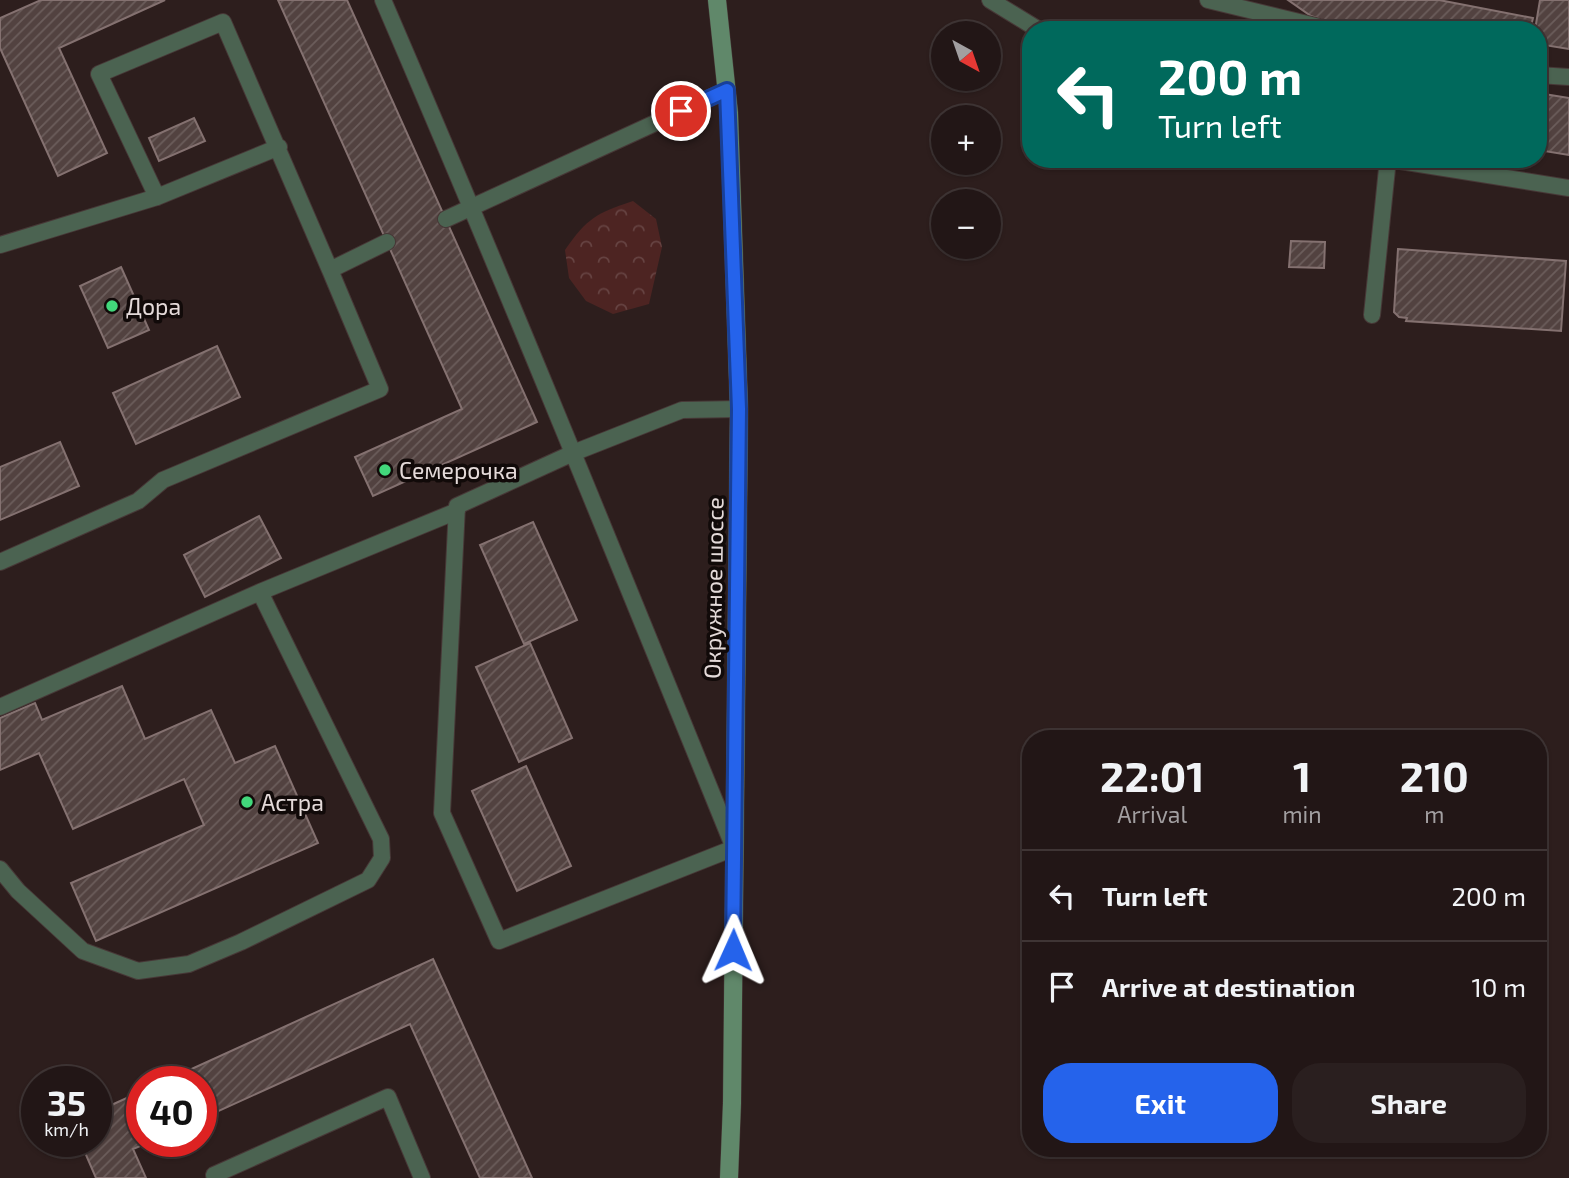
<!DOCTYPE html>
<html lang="en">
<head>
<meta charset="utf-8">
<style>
	:root { --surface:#221616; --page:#2a1f1f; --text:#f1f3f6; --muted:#a29fa1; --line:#3f3535; --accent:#2563eb }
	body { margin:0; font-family:"Exo 2",sans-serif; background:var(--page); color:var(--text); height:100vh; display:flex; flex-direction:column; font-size:26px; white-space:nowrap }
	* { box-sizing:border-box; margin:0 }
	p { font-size:23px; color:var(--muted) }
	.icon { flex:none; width:38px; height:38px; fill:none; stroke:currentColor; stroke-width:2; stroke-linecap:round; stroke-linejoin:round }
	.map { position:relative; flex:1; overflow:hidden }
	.sheet { position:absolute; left:1022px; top:730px; width:525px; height:427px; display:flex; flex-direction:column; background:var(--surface); border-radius:28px; box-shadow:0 2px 5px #0004,0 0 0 2px var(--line) }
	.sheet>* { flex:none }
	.banner { position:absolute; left:1022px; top:21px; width:525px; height:147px; border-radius:28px; box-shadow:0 2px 5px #0004,0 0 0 2px var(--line); background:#00695c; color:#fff; overflow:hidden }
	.needle { width:46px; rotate:140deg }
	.tools { position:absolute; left:931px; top:21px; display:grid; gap:14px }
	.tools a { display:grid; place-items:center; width:70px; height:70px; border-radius:50%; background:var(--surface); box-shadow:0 2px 5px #0004,0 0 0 2px var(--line); font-size:35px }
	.speed { position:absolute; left:21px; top:1066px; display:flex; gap:14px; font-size:35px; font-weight:700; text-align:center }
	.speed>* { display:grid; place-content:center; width:91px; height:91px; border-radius:50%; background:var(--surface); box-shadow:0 2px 5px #0004,0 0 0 2px var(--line); line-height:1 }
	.speed small { font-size:18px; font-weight:400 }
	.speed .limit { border:10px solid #d22; background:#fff; color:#111 }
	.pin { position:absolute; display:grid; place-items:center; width:60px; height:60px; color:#fff; margin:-30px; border:4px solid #fff; border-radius:50%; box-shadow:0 2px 7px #0007 }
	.me { position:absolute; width:77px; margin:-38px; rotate:1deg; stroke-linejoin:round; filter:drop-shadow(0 0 5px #0008) }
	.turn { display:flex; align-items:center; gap:24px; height:147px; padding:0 21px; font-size:32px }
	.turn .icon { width:91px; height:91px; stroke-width:2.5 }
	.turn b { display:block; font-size:49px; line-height:60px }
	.eta { display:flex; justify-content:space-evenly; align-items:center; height:119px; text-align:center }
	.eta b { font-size:42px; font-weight:700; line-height:49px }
	.primary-button { display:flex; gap:14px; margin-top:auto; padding:14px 21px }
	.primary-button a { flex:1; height:80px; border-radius:28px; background:var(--accent); color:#fff; font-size:28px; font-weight:700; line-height:80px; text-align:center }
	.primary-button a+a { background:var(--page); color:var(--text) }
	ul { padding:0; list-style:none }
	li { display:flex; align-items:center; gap:21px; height:91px; padding:0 21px; border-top:2px solid var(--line) }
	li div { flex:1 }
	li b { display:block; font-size:26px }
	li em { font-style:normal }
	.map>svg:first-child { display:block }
</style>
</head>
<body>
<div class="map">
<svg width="1569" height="1178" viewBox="0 0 1569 1178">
	<defs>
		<pattern id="forest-crowns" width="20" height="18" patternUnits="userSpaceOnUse" patternTransform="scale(1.75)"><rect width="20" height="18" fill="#4d2422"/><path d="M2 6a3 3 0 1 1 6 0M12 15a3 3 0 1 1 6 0" fill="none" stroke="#664342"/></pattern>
		<pattern id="building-hatch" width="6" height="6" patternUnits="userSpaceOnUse" patternTransform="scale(1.75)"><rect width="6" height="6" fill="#524240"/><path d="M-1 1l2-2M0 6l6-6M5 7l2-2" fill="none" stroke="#6b5d5b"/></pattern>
	</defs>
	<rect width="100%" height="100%" fill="#2d1e1d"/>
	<path fill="url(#forest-crowns)" d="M633,201L656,219L662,247L649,304L613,314L586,301L569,278L565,250C587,218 597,213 633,201Z"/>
	<path fill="url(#building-hatch)" stroke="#847170" stroke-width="2" d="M41,0H165L59,48L107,153L58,176L0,48V18Z
		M278,0H347L537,422L373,496L355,457L462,409Z
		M1288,0H1439L1533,18L1530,30H1371L1331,23L1311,16Z
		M1540,0H1569V49L1538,44V30H1535Z
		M1538,93L1569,98V155L1538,150Z
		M194,118L205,141L159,161L149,138Z
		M1291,241L1325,242L1324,268L1289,267Z
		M1398,249L1566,261L1561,331L1406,321L1407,318L1399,317L1394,312Z
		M121,267L149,330L108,348L80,286Z
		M217,346L240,397L136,444L113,393Z
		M60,442L79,486L0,520V467Z
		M259,516L281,558L205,597L184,555Z
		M533,522L577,620L524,644L480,545Z
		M530,643L572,738L519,762L476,667Z
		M122,686L145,739L211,710L235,763L275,746L318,843L96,941L71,883L204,825L184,779L73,829L39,753L0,770V718L35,703L42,720Z
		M526,766L571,866L517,891L472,791Z
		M433,959L532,1178H480L410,1024L201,1119V1082H163Z
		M142,1091V1141H152L133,1149L146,1178H96L80,1141H96V1112Z"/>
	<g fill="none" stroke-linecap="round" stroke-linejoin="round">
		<defs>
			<path id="lane" d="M383,0C504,281 619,565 734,848L499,941L442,813L457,506L573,453L682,410L739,409
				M990,0L1039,30
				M1208,0L1332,30
				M1538,75L1569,77
				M1388,159L1569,188
				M157,197L99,74L223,22L330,270
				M446,219L727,90
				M0,245L157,197L279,147
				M1372,315L1388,159
				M0,562L138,501L163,480L380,389L330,270L387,242
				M0,707L260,592L457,511
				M0,869L18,891L83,951L138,971L189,964L241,942L368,880L382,858L381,839L260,592
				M216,1178L214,1175L388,1097L422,1178"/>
			<path id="secondary" d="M717,0L729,113L739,409L732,1103L729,1178"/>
		</defs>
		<use href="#lane" stroke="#473837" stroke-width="18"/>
		<use href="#secondary" stroke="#473837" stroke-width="19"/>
		<use href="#lane" stroke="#4b6351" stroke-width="16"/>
		<use href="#secondary" stroke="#60886a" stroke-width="18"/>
	</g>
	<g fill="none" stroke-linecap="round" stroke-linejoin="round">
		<defs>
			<path id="route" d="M681,111L727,90L739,409L733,950"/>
		</defs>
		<use href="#route" stroke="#184099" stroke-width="18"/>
		<use href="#route" stroke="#2563eb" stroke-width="12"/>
	</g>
	<g fill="#42d77b" stroke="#110a09" stroke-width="2.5">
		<circle cx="112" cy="306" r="7"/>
		<circle cx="385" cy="470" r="7"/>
		<circle cx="247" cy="802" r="7"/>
	</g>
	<g text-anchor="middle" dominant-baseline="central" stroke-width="7" stroke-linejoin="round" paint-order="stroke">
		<g font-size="23" fill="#e4dad9" stroke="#110a09" text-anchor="start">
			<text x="126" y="306">Дора</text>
			<text x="399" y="470">Семерочка</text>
			<text x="261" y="802">Астра</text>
		</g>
		<g font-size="23" fill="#e4dad9" stroke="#110a09">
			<text transform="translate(713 588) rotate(-89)">Окружное шоссе</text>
		</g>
	</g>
</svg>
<div class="tools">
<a><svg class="needle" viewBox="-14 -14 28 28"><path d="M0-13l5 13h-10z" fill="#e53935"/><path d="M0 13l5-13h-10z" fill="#a29fa1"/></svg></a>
<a>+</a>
<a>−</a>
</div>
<div class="speed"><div>35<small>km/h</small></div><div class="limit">40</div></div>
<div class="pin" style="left:681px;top:111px;background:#d93025"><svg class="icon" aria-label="arrive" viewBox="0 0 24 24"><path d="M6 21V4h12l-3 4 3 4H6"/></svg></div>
<svg class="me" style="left:733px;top:950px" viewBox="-20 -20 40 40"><path d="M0-17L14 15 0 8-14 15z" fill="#2563eb" stroke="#fff" stroke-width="4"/></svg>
<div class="banner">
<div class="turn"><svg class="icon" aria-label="left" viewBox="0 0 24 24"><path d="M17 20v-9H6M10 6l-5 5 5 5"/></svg><div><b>200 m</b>Turn left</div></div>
</div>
<section class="sheet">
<div class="eta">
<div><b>22:01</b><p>Arrival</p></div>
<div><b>1</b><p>min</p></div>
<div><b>210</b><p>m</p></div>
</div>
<ul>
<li><svg class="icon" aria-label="left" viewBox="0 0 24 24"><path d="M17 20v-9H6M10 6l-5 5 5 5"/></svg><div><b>Turn left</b></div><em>200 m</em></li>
<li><svg class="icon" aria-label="arrive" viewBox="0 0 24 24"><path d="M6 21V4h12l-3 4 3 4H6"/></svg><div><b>Arrive at destination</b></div><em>10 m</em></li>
</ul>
<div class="primary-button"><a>Exit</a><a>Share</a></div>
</section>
</div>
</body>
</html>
